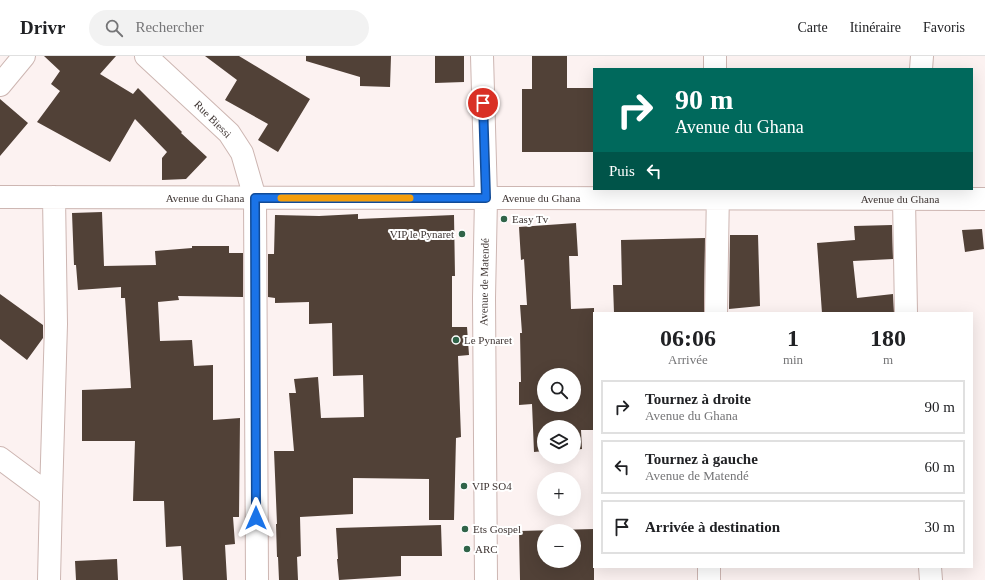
<!DOCTYPE html>
<html lang="fr">
<head>
<meta charset="utf-8">
<style>
	:root { --surface:#fff; --page:#f2f2f2; --text:#202124; --muted:#757577; --line:#e0e0e0 }
	body { margin:0; font-family:"Times New Roman",serif; background:var(--page); color:var(--text); height:100vh; display:flex; flex-direction:column; font-size:15px; white-space:nowrap }
	* { box-sizing:border-box; margin:0 }
	p { font-size:13px; color:var(--muted) }
	.icon { flex:none; width:22px; height:22px; fill:none; stroke:currentColor; stroke-width:2; stroke-linecap:round; stroke-linejoin:round }
	.map { position:relative; flex:1; overflow:hidden }
	.details { position:absolute; left:593px; top:256px; width:380px; height:256px; display:flex; flex-direction:column; background:var(--surface); border-radius:0px; box-shadow:0 4px 16px #0002 }
	.details>* { flex:none }
	.guide { position:absolute; left:593px; top:12px; width:380px; height:122px; border-radius:0px; box-shadow:0 4px 16px #0002; background:#00695c; color:#fff; overflow:hidden }
	.buttons { position:absolute; left:537px; top:312px; display:grid; gap:8px }
	.buttons a { display:grid; place-items:center; width:44px; height:44px; border-radius:50%; background:var(--surface); box-shadow:0 4px 16px #0002; font-size:20px }
	.pin { position:absolute; display:grid; place-items:center; width:34px; height:34px; color:#fff; margin:-17px; border:2px solid #fff; border-radius:50%; box-shadow:0 1px 4px #0007 }
	.me { position:absolute; width:44px; margin:-22px; rotate:0deg; stroke-linejoin:round; filter:drop-shadow(0 0 3px #0008) }
	.turn { display:flex; align-items:center; gap:14px; height:84px; padding:0 16px; font-size:18px }
	.turn .icon { width:52px; height:52px; stroke-width:2.5 }
	.turn b { display:block; font-size:28px; line-height:34px }
	.then { display:flex; align-items:center; height:38px; padding:0 16px; background:#0003; gap:8px; font-size:15px }
	.eta { display:flex; justify-content:space-evenly; align-items:center; height:68px; text-align:center }
	.eta b { font-size:24px; font-weight:600; line-height:28px }
	ul { padding:0; list-style:none }
	li { display:flex; align-items:center; gap:12px; height:54px; margin:0 8px 6px; padding:0 8px; border:2px solid var(--line); border-radius:0px }
	li div { flex:1 }
	li b { display:block; font-size:15px }
	li em { font-style:normal }
	header { display:flex; align-items:center; gap:24px; box-sizing:border-box; height:56px; padding:0 20px; background:var(--surface); border-bottom:1px solid var(--line) }
	header strong { font-size:19px }
	nav { display:flex; gap:22px; margin-inline-start:auto; font-size:14px }
	.search { width:280px; height:36px; background:var(--page); display:flex; align-items:center; gap:10px; box-sizing:border-box; padding:0 14px; border-radius:22px; color:var(--muted); font-size:15px }
	.map>svg:first-child { display:block }
</style>
</head>
<body>
<header>
<strong>Drivr</strong>
<div class="search"><svg class="icon" aria-label="search" viewBox="0 0 24 24"><circle cx="10" cy="10" r="6"/><path d="M15 15l6 6"/></svg>Rechercher</div>
<nav><a>Carte</a><a>Itinéraire</a><a>Favoris</a></nav>
</header>
<div class="map">
<svg width="985" height="524" viewBox="0 0 985 524">
	<rect width="100%" height="100%" fill="#fcf2f1"/>
	<path fill="#514137" fill-rule="evenodd" d="M44,0H116L100,18L133,38L138,32L182,76L181,77L207,101L186,123L162,124V102L167,96L135,63L110,106L37,66L60,35L51,28L60,15Z
		M205,0H239L310,43L278,96L258,84L268,68L225,44L237,24Z
		M306,0H391L390,31L360,30V21L306,5Z
		M435,0H464V26L435,27Z
		M532,0H567V32H594V96H522V33H532Z
		M0,43L28,67L0,100Z
		M102,156L104,210L156,209L155,195L192,192V190H229V197H243V241L178,240L179,244L158,246L160,285L192,284L194,310L213,309V364L240,362L239,461H233L235,488L225,489L227,524H183L181,490L166,491L164,445H133L135,385H82V334L131,332L125,242H121V231L78,234L76,209H74L72,157Z
		M358,158V163L454,159L455,220H452V271H467L469,299L458,300L461,381L456,382L454,464H429V423L353,422V458L300,461L301,500L297,501L298,524H279L278,501H277L276,468H277L274,395H294L289,337H296L294,323L318,321L321,362L364,361L363,319L333,320L332,267L309,268V246L275,247V242L268,241V198H274L275,159L319,160Z
		M576,167L578,200H569L571,253L594,252V374H581L582,393L574,394V371H544V395L534,396L532,348L519,349V326H521L520,277H522L520,249H527L524,203L521,204L519,171ZM544,319H574V349H544Z
		M892,169L893,203L853,205L857,242L893,238L894,257H822L817,187L855,184L854,170Z
		M982,173L984,193L965,196L962,174Z
		M730,179H758L760,250L729,253Z
		M705,182L704,257H614L613,229H622L621,184Z
		M0,238L43,269V282L27,304L0,283Z
		M441,469L442,500H401V520L339,524L337,503H338L336,472Z
		M594,473V524H520L519,475ZM544,475H574V505H544Z
		M117,503L118,524H76L75,505Z"/>
	<g fill="none" stroke-linecap="round" stroke-linejoin="round">
		<defs>
			<path id="minor" d="M146,0L229,77L242,97L255,142L257,524
				M482,0L486,142L484,242L486,524
				M715,0V13
				M921,13L922,0
				M0,29L24,0
				M0,141L985,143
				M904,143L906,257
				M716,257L718,133
				M0,402L51,440
				M930,511L931,524
				M49,524L51,440L56,268L54,141
				M709,524V511"/>
		</defs>
		<use href="#minor" stroke="#cdb6b2" stroke-width="24"/>
		<use href="#minor" stroke="#fff" stroke-width="22"/>
	</g>
	<g fill="none" stroke-linecap="round" stroke-linejoin="round">
		<defs>
			<path id="route" d="M256,462L255,142H486L483,47"/>
		</defs>
		<use href="#route" stroke="#114b97" stroke-width="10"/>
		<use href="#route" stroke="#1a73e8" stroke-width="7"/>
		<path stroke="#f59e0b" stroke-width="7" d="M281,142H410"/>
	</g>
	<g fill="#306449" stroke="#fff" stroke-width="1.5">
		<circle cx="504" cy="163" r="4"/>
		<circle cx="462" cy="178" r="4"/>
		<circle cx="456" cy="284" r="4"/>
		<circle cx="464" cy="430" r="4"/>
		<circle cx="465" cy="473" r="4"/>
		<circle cx="467" cy="493" r="4"/>
	</g>
	<g text-anchor="middle" dominant-baseline="central" stroke-width="4" stroke-linejoin="round" paint-order="stroke">
		<g font-size="11" fill="#403735" stroke="#fff">
			<text transform="translate(213 63) rotate(45)">Rue Biessi</text>
			<text x="205" y="142">Avenue du Ghana</text>
			<text x="541" y="142">Avenue du Ghana</text>
			<text x="900" y="143">Avenue du Ghana</text>
			<text transform="translate(484 226) rotate(-89)">Avenue de Matendé</text>
		</g>
		<g font-size="11" fill="#403735" stroke="#fff" text-anchor="start">
			<text x="512" y="163">Easy Tv</text>
			<text x="454" y="178" text-anchor="end">VIP le Pynaret</text>
			<text x="464" y="284">Le Pynaret</text>
			<text x="472" y="430">VIP SO4</text>
			<text x="473" y="473">Ets Gospel</text>
			<text x="475" y="493">ARC</text>
		</g>
	</g>
</svg>
<div class="buttons">
<a><svg class="icon" aria-label="search" viewBox="0 0 24 24"><circle cx="10" cy="10" r="6"/><path d="M15 15l6 6"/></svg></a>
<a><svg class="icon" aria-label="layers" viewBox="0 0 24 24"><path d="M12 4l9 5-9 5-9-5zM3 14l9 5 9-5"/></svg></a>
<a>+</a>
<a>−</a>
</div>
<div class="pin" style="left:483px;top:47px;background:#d93025"><svg class="icon" aria-label="arrive" viewBox="0 0 24 24"><path d="M6 21V4h12l-3 4 3 4H6"/></svg></div>
<svg class="me" style="left:256px;top:462px" viewBox="-20 -20 40 40"><path d="M0-17L14 15 0 8-14 15z" fill="#1a73e8" stroke="#fff" stroke-width="4"/></svg>
<div class="guide">
<div class="turn"><svg class="icon" aria-label="right" viewBox="0 0 24 24"><path d="M7 20v-9h11M14 6l5 5-5 5"/></svg><div><b>90 m</b>Avenue du Ghana</div></div>
<div class="then">Puis<svg class="icon" aria-label="left" viewBox="0 0 24 24"><path d="M17 20v-9H6M10 6l-5 5 5 5"/></svg></div>
</div>
<section class="details">
<div class="eta">
<div><b>06:06</b><p>Arrivée</p></div>
<div><b>1</b><p>min</p></div>
<div><b>180</b><p>m</p></div>
</div>
<ul>
<li><svg class="icon" aria-label="right" viewBox="0 0 24 24"><path d="M7 20v-9h11M14 6l5 5-5 5"/></svg><div><b>Tournez à droite</b><p>Avenue du Ghana</p></div><em>90 m</em></li>
<li><svg class="icon" aria-label="left" viewBox="0 0 24 24"><path d="M17 20v-9H6M10 6l-5 5 5 5"/></svg><div><b>Tournez à gauche</b><p>Avenue de Matendé</p></div><em>60 m</em></li>
<li><svg class="icon" aria-label="arrive" viewBox="0 0 24 24"><path d="M6 21V4h12l-3 4 3 4H6"/></svg><div><b>Arrivée à destination</b></div><em>30 m</em></li>
</ul>
</section>
</div>
</body>
</html>
